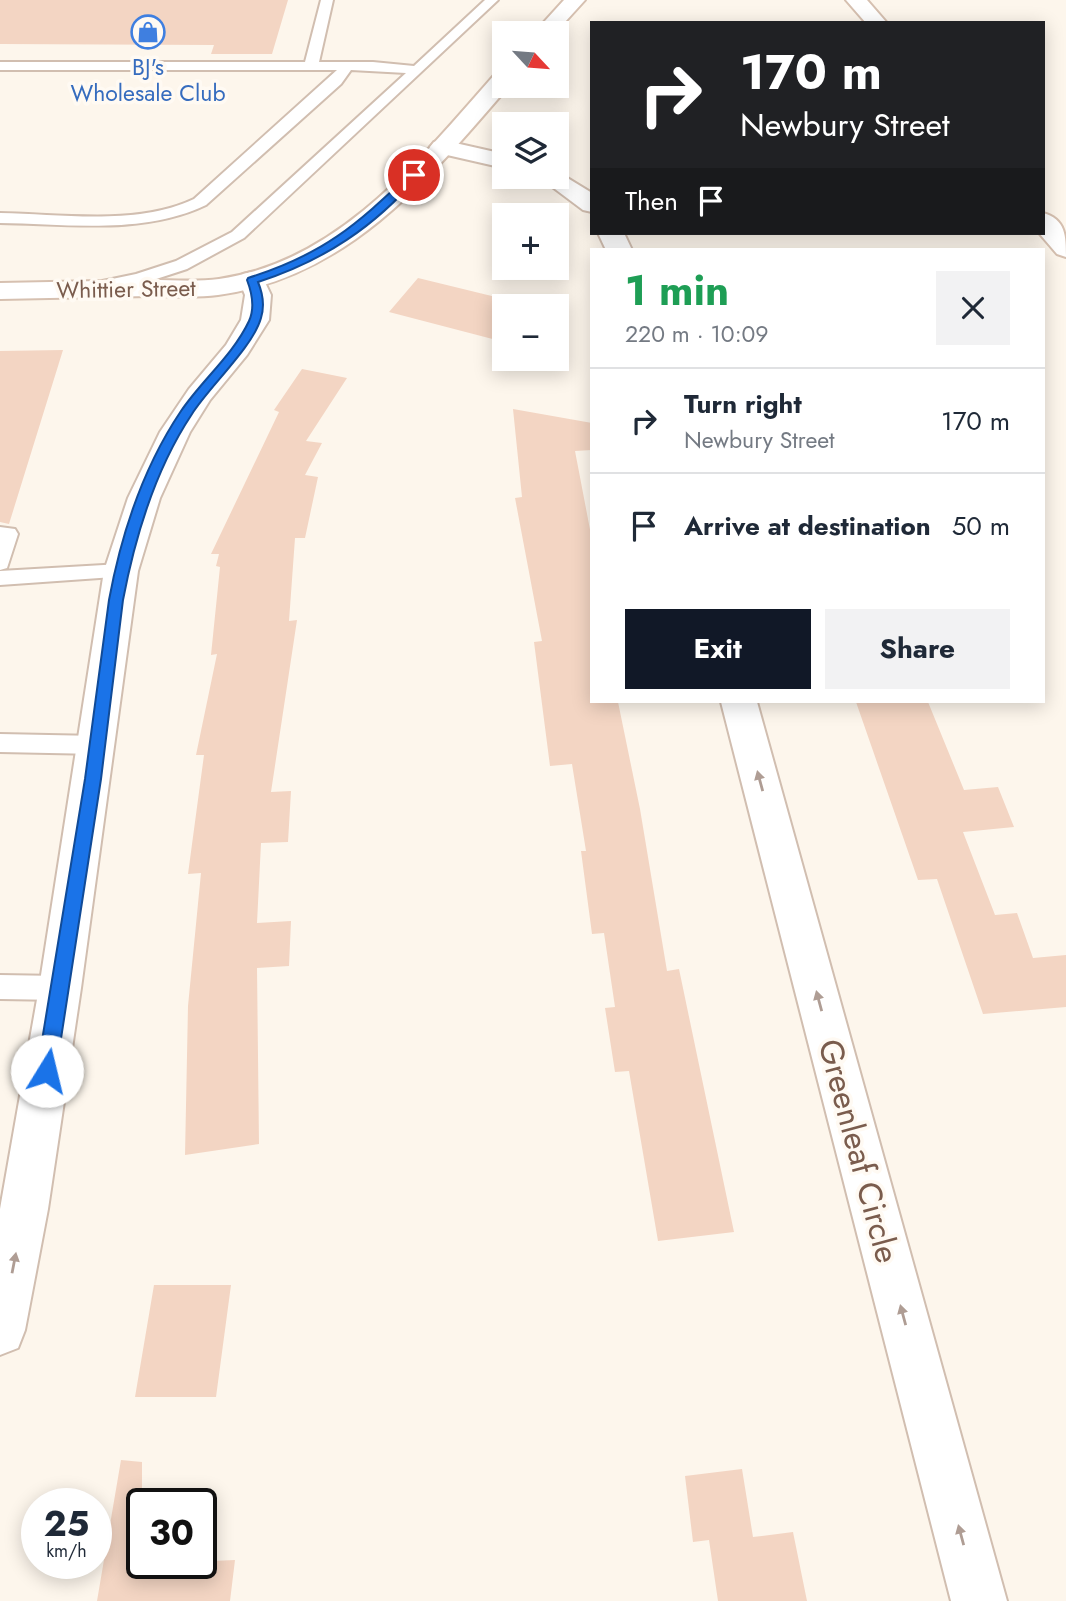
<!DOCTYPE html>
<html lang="en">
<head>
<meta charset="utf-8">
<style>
	:root { --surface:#fff; --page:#f2f2f3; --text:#1f2937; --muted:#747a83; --line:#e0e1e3; --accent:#111827 }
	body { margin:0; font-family:Jost,sans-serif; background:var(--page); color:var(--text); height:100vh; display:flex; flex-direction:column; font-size:26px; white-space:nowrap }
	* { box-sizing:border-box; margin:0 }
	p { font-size:23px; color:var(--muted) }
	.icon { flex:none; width:38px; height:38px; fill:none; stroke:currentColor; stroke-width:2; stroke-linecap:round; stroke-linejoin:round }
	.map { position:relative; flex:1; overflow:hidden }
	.drawer { position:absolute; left:590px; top:248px; width:455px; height:455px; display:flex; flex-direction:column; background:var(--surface); border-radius:0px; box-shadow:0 4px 18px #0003 }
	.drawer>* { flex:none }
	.guide { position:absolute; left:590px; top:21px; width:455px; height:214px; border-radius:0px; box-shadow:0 4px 18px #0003; background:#202124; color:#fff; overflow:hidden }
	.needle { width:46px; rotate:116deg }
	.fabs { position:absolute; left:492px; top:21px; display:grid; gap:14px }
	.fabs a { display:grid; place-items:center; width:77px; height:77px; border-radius:0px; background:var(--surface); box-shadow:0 4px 18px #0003; font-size:35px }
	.speed { position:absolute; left:21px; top:1488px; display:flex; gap:14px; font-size:35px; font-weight:700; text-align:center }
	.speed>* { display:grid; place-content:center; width:91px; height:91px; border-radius:50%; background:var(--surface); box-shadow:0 4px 18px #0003; line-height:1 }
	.speed small { font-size:18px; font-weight:400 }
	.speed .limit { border:4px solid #111; border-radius:10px; background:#fff; color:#111 }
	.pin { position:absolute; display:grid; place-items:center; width:60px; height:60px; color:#fff; margin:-30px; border:4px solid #fff; border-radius:50%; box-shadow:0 2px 7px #0007 }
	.me { position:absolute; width:77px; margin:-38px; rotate:9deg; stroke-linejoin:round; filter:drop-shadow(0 0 5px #0008) }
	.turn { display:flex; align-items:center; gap:24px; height:147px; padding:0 35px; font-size:32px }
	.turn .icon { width:91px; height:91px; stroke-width:2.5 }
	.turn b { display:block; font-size:49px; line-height:60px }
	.then { display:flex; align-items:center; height:66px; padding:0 35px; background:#0003; gap:14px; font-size:26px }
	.round { display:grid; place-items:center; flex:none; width:74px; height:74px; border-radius:0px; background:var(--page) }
	.overview { display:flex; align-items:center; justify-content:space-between; height:119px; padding:0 35px }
	h1 { font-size:42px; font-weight:700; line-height:52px; color:#1e9e55 }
	.action { display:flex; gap:14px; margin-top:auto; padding:14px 35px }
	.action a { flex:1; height:80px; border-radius:0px; background:var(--accent); color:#fff; font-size:28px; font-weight:700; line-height:80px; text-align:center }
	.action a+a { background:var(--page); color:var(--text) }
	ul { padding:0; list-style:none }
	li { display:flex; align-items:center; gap:21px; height:105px; padding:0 35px; border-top:2px solid var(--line) }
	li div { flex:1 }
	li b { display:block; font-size:26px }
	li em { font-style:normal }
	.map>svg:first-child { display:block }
</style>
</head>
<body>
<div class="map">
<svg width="1066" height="1601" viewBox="0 0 1066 1601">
	<rect width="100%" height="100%" fill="#fdf6ec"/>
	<path fill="#f3d5c3" d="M0,0H288L272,54H211L214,45L0,44Z
		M418,278L504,299V342L389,312Z
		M63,350L9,524L0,522V351Z
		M302,369L347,378L306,441L322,443L305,475L318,477L305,538H295L289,621L297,620L271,792L291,791L288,842L261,843L257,923L291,921L289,966L257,968L259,1144L185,1155L188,1006L201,873L188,874L204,755H196L217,654L211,655L220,567L216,566L219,554H211L279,412L274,410Z
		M513,409L592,423V450L575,451L592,540V702H618L640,809L667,971L679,969L734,1232L658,1241L629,1071L615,1072L605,1008L615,1007L604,933L592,934L581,851H586L572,764L550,766L534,642L542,641L515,498L522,497Z
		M856,702H928L964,790L998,787L1014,827L963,832L995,915L1017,913L1033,958L1066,955V1007L983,1014L937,879L918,880Z
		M154,1285H231L216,1397H135Z
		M121,1460L142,1462V1564L235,1560L230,1601H97Z
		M742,1469L753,1537L793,1532L807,1601H718L709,1540L693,1542L685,1476Z"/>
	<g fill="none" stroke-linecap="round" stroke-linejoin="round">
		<defs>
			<path id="lane" d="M321,0H333L319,62H373L414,66L485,0H498L244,238L187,269L147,282L99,292L90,287L93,283L136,274L176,261L232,232L406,73L351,70L341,84L206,205C144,235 67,224 0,223V213C62,214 137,226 194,199L337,70H0V62H305Z
				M0,527L15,529L18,534L7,568L0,570Z
				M121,564L128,566L132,571L128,576L0,585V571Z
				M0,734L98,736L106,738L110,745L106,752L98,754L0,752Z
				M0,975L60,976L70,979L74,988L70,997L60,1000L0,999Z"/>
			<path id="street" d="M442,140L504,154V168L434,152L430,147L434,142Z
				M556,171L592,193V212L583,210L539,177H556Z
				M598,233H624L632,250H606Z
				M252,272L261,274L271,295L269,320L247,355L210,400L190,432L160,498L138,571L81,988L48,1209L25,1330L18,1348L0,1355V1209L39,988L104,571L128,498L160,432L189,389L226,345L241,320L245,295L239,280L243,274Z
				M721,702H757L1007,1601H951Z"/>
			<path id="secondary" d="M564,0H585L555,33H534Z
				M846,0H867L887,23H866Z
				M504,71V86H509C430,178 347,278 218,295C196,298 172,296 149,296C99,297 50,298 0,299V283C50,282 100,281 150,280C172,280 197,282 219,279C339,262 421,158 496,73Z
				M1043,213C1066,219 1066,237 1066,257L1057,254L1039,233H1043Z"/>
		</defs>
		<use href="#lane" stroke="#d1beb0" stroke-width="4"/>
		<use href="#street" stroke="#d1beb0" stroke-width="4"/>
		<use href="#secondary" stroke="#d6c0b0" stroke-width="4"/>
		<use href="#lane" fill="#fff" fill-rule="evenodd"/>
		<use href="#street" fill="#fff" fill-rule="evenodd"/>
		<use href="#secondary" fill="#fff" fill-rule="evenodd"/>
	</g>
	<defs><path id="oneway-solid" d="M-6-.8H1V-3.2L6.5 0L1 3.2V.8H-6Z" transform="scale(1.75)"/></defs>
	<g fill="#af9d94">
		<use href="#oneway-solid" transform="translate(760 781) rotate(-105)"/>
		<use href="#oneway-solid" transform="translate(819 1001) rotate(-105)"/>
		<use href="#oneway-solid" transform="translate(14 1263) rotate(-79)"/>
		<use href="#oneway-solid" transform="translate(903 1315) rotate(-105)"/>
		<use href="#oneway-solid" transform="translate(961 1535) rotate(-105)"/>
	</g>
	<path fill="#1a73e8" stroke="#114b97" stroke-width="2" d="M411,173L419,175C375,227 323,261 258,282C263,294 265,305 261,318C253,347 209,387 192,414C156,468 135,537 123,600L101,779L56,1071L53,1077L47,1080L40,1077L37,1071L85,779L109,600C121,535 144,466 181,411C202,380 233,355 249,321C255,308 252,293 247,280L248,278C324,254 355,226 411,173Z"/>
	<defs>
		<symbol id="shop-ring" viewBox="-11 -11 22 22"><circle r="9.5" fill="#fffaf3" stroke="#3f7fe0" stroke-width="1.5"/><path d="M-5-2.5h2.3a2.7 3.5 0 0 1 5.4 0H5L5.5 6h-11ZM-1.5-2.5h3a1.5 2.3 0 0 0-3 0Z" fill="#3f7fe0"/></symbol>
	</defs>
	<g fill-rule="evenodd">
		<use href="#shop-ring" x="129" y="13" width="38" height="38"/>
	</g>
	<g text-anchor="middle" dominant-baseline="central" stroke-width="7" stroke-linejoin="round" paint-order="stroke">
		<g font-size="23" fill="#366cbe" stroke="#fffaf3">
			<text x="148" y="67">BJ's<tspan x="148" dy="26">Wholesale Club</tspan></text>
		</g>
		<g font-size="23" fill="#7a5c4d" stroke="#fffaf3">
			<text transform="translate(126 289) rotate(-1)">Whittier Street</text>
		</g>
		<g font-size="33" fill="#7a5c4d" stroke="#fffaf3">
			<text transform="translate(859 1151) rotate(75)">Greenleaf Circle</text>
		</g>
	</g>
</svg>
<div class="fabs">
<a><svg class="needle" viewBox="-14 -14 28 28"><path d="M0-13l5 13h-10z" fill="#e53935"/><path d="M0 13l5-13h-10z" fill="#747a83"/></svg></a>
<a><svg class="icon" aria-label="layers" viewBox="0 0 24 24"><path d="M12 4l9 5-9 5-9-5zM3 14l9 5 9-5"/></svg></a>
<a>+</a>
<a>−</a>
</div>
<div class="speed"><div>25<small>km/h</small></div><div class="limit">30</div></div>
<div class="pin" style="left:414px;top:175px;background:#d93025"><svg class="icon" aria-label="arrive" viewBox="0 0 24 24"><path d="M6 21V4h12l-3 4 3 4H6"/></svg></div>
<svg class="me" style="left:47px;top:1071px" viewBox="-20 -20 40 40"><circle r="19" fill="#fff"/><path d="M0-13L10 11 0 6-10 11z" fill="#1a73e8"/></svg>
<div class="guide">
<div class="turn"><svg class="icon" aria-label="right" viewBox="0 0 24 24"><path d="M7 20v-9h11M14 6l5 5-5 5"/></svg><div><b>170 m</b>Newbury Street</div></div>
<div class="then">Then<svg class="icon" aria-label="arrive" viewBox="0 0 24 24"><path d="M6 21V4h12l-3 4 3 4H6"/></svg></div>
</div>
<section class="drawer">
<div class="overview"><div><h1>1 min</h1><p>220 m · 10:09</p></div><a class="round"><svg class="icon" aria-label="close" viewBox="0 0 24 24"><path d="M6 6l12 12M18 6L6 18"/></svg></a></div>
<ul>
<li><svg class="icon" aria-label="right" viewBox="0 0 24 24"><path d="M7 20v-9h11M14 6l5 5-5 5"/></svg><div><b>Turn right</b><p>Newbury Street</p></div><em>170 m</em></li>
<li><svg class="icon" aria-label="arrive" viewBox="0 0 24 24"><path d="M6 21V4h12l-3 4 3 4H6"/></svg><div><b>Arrive at destination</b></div><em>50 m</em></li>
</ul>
<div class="action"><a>Exit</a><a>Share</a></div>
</section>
</div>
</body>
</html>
